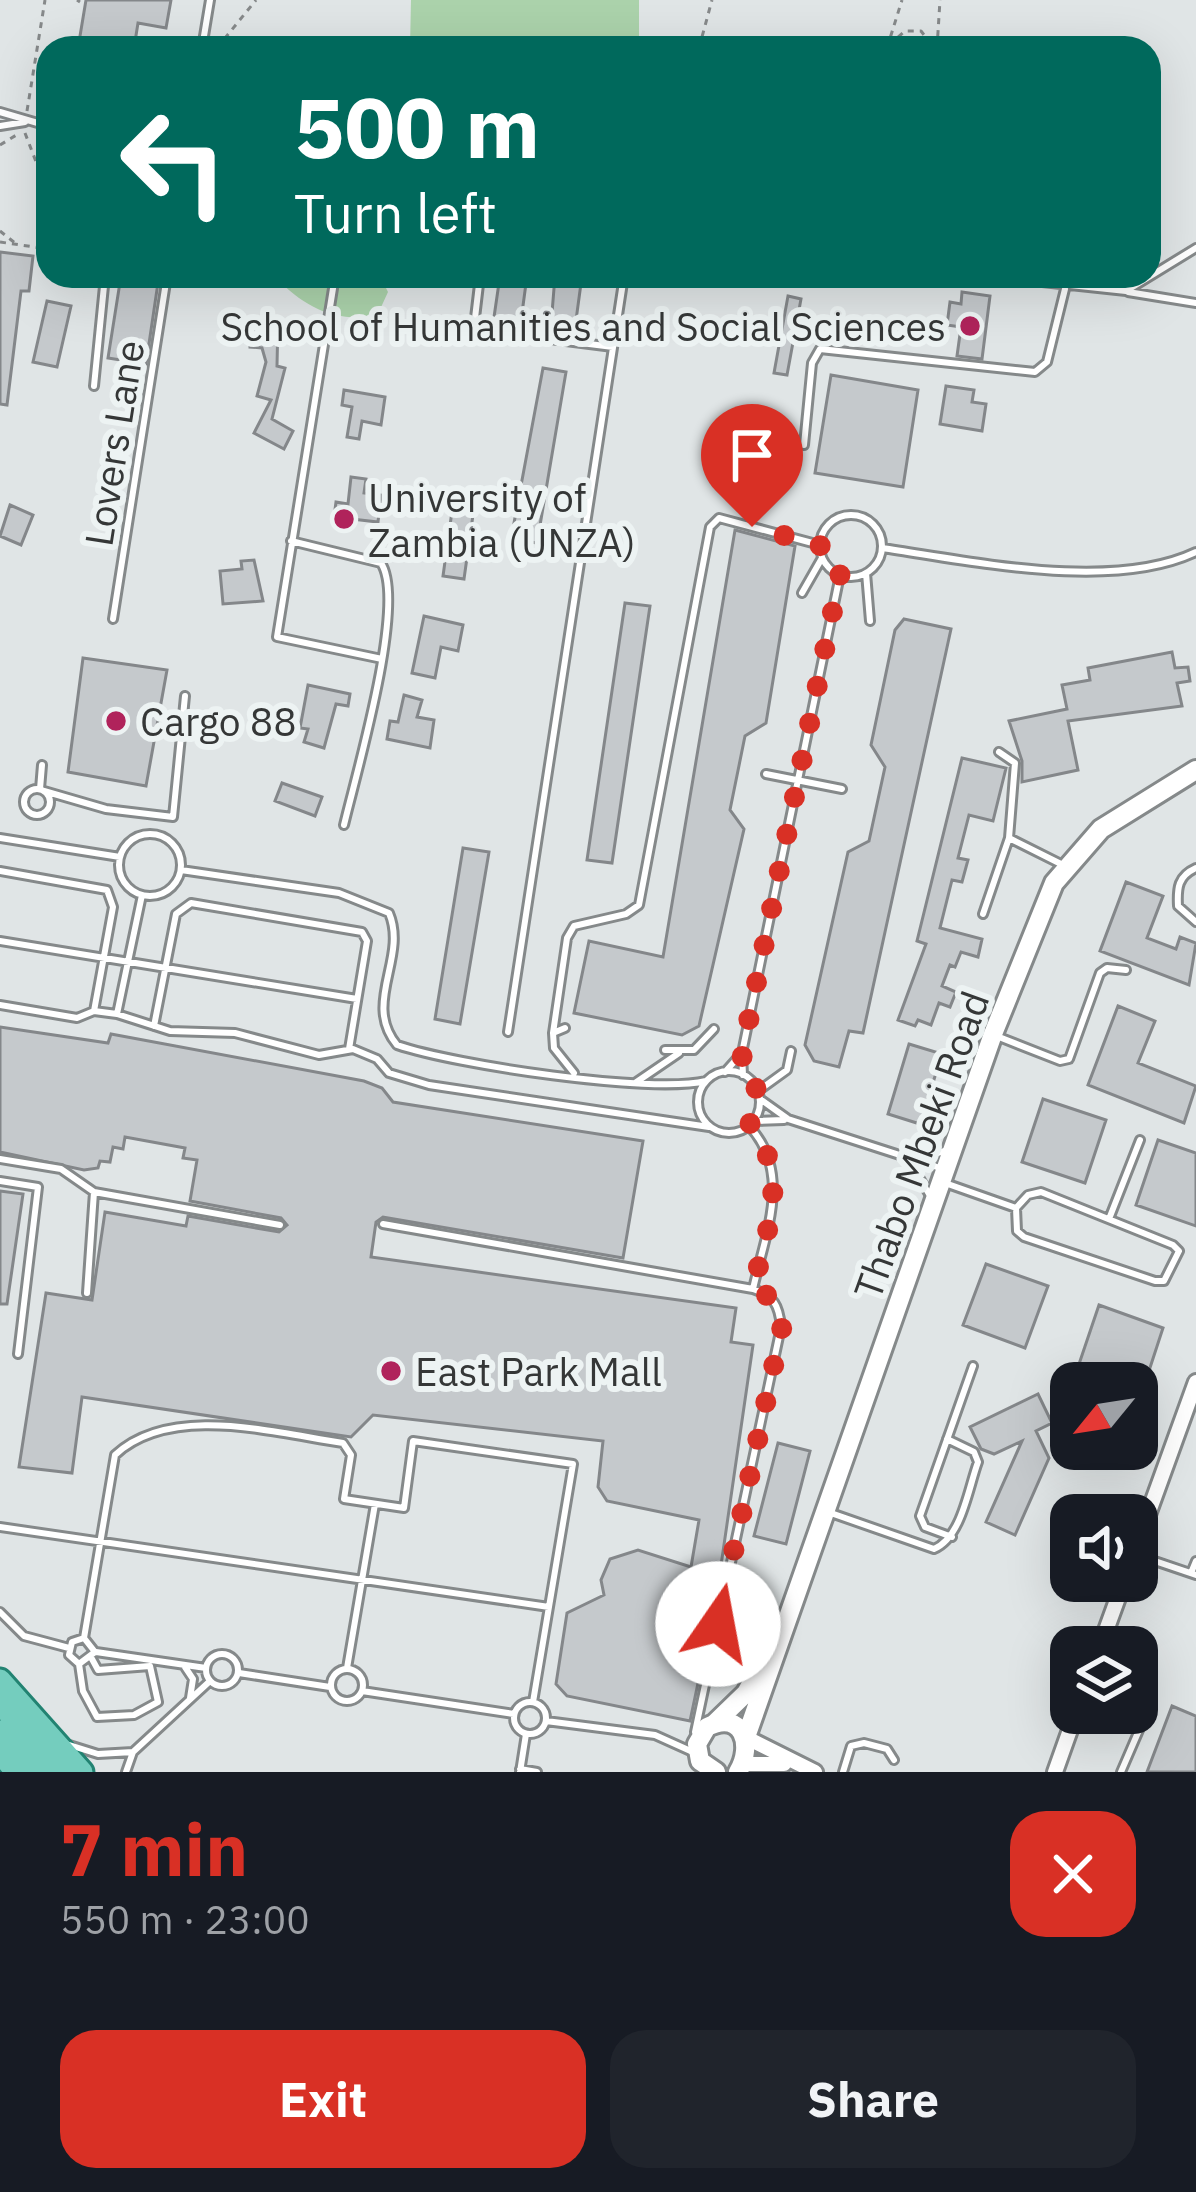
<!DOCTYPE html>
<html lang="en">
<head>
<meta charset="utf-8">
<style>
	:root { --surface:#171b24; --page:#20242c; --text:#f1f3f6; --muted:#9ea1a6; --accent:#d93025 }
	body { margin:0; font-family:"IBM Plex Sans",sans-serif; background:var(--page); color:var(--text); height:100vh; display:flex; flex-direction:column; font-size:45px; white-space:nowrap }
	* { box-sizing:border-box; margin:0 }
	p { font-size:39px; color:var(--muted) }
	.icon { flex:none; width:66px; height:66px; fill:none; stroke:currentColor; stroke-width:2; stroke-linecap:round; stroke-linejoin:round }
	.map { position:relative; height:1772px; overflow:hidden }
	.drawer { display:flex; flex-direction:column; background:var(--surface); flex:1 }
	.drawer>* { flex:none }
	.hud { position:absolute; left:36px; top:36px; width:1125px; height:252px; border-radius:36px; box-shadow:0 12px 48px #0002; background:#00695c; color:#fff; overflow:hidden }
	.needle { width:78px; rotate:240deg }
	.controls { position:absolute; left:1050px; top:1362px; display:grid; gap:24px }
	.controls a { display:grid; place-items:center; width:108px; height:108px; border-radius:24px; background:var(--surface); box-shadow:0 12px 48px #0002; font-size:60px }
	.pin { position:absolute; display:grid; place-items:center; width:102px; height:102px; color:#fff; margin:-123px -51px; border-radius:50% 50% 50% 0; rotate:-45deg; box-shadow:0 0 12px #0007 }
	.pin .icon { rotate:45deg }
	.me { position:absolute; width:132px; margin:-66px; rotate:12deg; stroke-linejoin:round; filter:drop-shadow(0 0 9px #0008) }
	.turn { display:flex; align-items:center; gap:42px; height:252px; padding:0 60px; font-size:54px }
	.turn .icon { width:156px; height:156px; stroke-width:2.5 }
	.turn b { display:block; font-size:84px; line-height:102px }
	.round { display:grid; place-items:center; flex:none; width:126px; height:126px; border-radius:36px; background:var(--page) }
	.headline { display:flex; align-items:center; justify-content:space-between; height:204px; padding:0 60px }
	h1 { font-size:72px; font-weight:800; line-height:90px; color:var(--accent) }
	.action { display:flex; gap:24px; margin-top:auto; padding:24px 60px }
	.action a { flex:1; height:138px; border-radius:36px; background:var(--accent); color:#fff; font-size:48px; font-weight:800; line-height:138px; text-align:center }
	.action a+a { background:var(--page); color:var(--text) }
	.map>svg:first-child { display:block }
</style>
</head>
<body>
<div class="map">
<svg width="1196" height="1772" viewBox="0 0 1196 1772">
	<rect width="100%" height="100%" fill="#e0e5e6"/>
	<path fill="#abd2ab" d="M411,0H639V48H410Z
		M274,276H380L388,292L377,316C332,322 306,308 274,276Z"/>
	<path fill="#c5c9cc" stroke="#84878a" stroke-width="3" d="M86,0H171L166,28L138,23L134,48H78Z
		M0,252L33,256L29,291H21L7,405L0,404Z
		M121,276H159L146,364L108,358Z
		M500,276H527L520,328L493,324Z
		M555,276H582L574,335L542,330L544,312L552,313Z
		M962,292L990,296L982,359L957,356L961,327L947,325L950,302L961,304Z
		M788,296L801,299L787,375L774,373Z
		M47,301L71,306L57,367L33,362Z
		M250,319L278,320L277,366L285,368L272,419L293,431L284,449L254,433L271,400L257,396L266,362L262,348L250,347Z
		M543,368L566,372L537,543L511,539Z
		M831,375L918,390L903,487L815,473Z
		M946,386L974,390L972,402L986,404L982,431L940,424Z
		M344,390L385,397L381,425L362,421L359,439L347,437L352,407L342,405Z
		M351,477L366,479L364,493L381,495L378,522L334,517L336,502L348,504Z
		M10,505L33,515L21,545L0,536Z
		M452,511L473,515L464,579L443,576Z
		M735,530L795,546L766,723L745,736L730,810L744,829L699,1026L682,1035L574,1013L589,941L663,957Z
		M254,560L263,601L223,604L220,571L242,569L241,561Z
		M625,603L650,606L612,863L587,860Z
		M424,616L463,625L458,651L441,647L435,678L412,673Z
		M904,619L951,629L863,1033L849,1031L839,1067L814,1061L805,1045L848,852L869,841L885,767L871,745L895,630Z
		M1172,652L1175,668L1188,667L1190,681L1177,683L1182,706L1068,721L1078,770L1022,782V761L1009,721L1067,709L1062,685L1090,680L1088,668Z
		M83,658L167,670L146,786L68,772Z
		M308,685L350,694L348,706L336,704L324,748L304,742L308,729L300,728Z
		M404,695L422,700L417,717L434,720L430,748L387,739L390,721L398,722Z
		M962,758L1006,768L993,821L969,815L958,858L968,860L962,882L952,880L940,928L982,939L978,957L961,952L955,967L950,965L942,986L956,992L950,1007L939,1003L931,1025L918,1020L915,1026L898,1020L926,944L917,941Z
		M282,783L322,797L315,816L275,801Z
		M463,848L489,852L460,1024L435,1019Z
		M1126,882L1163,896L1147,938L1176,949L1180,937L1196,943L1189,985L1100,951Z
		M1118,1006L1155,1021L1138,1063L1196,1086L1184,1123L1088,1085Z
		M0,1027L108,1043L111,1034L364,1081L382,1088L393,1102L643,1141L623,1258L383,1217L376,1222L371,1257L736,1308L731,1342L753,1345L717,1593L690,1721L567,1696L556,1684L567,1613L604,1595L601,1580L610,1559L638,1550L691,1567L699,1520L607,1501L598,1487L603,1441L373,1415L351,1437L82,1397L72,1473L19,1467L46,1293L92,1300L105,1212L186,1226L188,1216L279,1232L287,1225L281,1218L190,1201L197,1160L183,1158L185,1148L125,1137L123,1149L113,1147L110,1162L100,1161L98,1168L84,1170L0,1152Z
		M909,1044L942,1054L920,1124L888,1114Z
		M1043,1099L1106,1120L1085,1183L1022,1162Z
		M1158,1140L1196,1153V1226L1136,1205Z
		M0,1191L23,1194L7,1304H0Z
		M986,1264L1048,1286L1025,1348L963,1325Z
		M1099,1305L1163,1328L1145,1383H1125L1078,1367Z
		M1038,1394L1052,1423L1036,1431L1049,1458L1015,1535L986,1522L1022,1441L994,1454L981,1449L970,1427Z
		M778,1443L810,1451L786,1544L754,1536Z
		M1172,1706L1196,1716V1772H1147Z"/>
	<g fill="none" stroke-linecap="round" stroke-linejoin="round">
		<defs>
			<path id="service" d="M202,48L210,0
				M0,112L48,126
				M0,126L25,122
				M335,276L277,637L382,659
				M480,276L475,318L487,331L613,347
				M986,276L1126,291L1196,248
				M1128,292L1196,303
				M94,386L105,276
				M804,445L812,363L820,349L1035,372L1047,362L1065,289
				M820 546a31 31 0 1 1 62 0a31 31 0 1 1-62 0Z
				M291,541L381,563C407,602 356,774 344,825
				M882,548C972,561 1112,592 1196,552
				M866,573L870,621
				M802,593L822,558
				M113,619L167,276
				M999,752L1015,763L1009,838L1063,865
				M766,774L842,789
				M40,789L42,765
				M24 802a13 13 0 1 1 26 0a13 13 0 1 1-26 0Z
				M44,791L106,809L173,817L185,696
				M119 865a31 31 0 1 1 62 0a31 31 0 1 1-62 0Z
				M0,838L120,857
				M1196,868C1178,876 1177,888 1178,906L1196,922
				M181,870L339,893L389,913C408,958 362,1003 397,1045C456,1065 650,1094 706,1081
				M0,871L107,890L113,907L94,1011
				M983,914L1009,838
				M0,941L357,999
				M0,1005L77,1018L94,1011L117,1014L170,1031L235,1033L319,1055L353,1049L377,1059L389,1073L429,1085L709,1127
				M117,1014L142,895
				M154,1026L176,914L191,903L362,932L367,941L349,1049
				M565,1028L553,1033L554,1048L574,1073
				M508,1032L624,276
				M553,1033L567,938L574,926L626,914L639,905L710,527L719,518L820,545
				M999,1037L1060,1061L1069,1059L1100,973L1107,968L1126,970
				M665,1050H694L714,1029
				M698 1102a31 31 0 1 1 62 0a31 31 0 1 1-62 0Z
				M725,1072L742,1053
				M743,1075L742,1053L840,575
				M635,1083L679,1053
				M758,1091L787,1070L791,1051
				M760,1099L788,1119L940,1168
				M755,1121L784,1120
				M0,1159L61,1169L94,1192L87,1293
				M908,1159L929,1194
				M920,1159L947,1150
				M0,1181L38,1187L18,1354
				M945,1183L1016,1208
				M94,1192L280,1225
				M1041,1192L1173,1245L1179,1251L1164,1281H1155L1024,1237L1017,1231L1016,1208L1028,1195Z
				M1109,1219L1140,1140
				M383,1224L753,1289C765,1234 793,1173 749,1126
				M828,1512L934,1549C962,1537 968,1489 978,1462L974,1452L947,1439
				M0,1527L549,1607
				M952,1537L925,1527L920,1516L973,1366
				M1137,1555L1196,1575
				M1191,1573L1196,1561
				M0,1612L24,1636L69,1648
				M84,1638L115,1455C171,1403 275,1433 343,1443L351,1455L344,1499L404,1508L413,1441L573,1464L533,1702
				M96,1652L206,1668
				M206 1670a16 16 0 1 1 32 0a16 16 0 1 1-32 0Z
				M79,1664L95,1652L84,1638L72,1642L69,1655L79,1664L83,1691L97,1717L134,1715L158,1702L150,1666L98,1670L92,1659
				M185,1667L193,1679L190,1698
				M347,1668L375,1504
				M331 1685a16 16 0 1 1 32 0a16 16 0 1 1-32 0Z
				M239,1673L330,1687
				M362,1691L514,1714
				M514 1718a16 16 0 1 1 32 0a16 16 0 1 1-32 0Z
				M546,1721L655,1735L695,1753
				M695,1732L781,1327C779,1305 774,1296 753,1289
				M66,1744L98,1754L133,1752
				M520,1769L537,1772
				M126,1772L133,1752L210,1681
				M520,1772L526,1734
				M843,1772L851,1746L864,1743L887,1749L894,1760
				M1121,1772L1149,1707"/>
			<path id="minor" d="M1137,1545L1196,1382
				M1100,1647L1124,1581
				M747,1738L815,1772
				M743,1764H784
				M1055,1772L1076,1713"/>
			<path id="secondary" d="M715,1723L746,1693L764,1661
				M746,1737L993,1034L1054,883L1101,829L1196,770
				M716,1772L700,1761L697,1744L707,1727C743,1709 754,1746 738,1772"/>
			<path id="primary" d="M0,1680L82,1772
				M0,1703L59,1772
				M0,1731L36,1772
				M0,1753L16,1772"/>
		</defs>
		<use href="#service" stroke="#85898a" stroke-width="12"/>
		<use href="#minor" stroke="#85898a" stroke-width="20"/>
		<use href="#secondary" stroke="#85898a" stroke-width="24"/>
		<use href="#primary" stroke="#228372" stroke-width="27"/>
		<path stroke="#86898a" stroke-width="3" stroke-dasharray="6 6" stroke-linecap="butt" d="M77,0L80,2
			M889,45L905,31H921L934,48
			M217,48L256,0
			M699,48L712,0
			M887,48L902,0
			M937,48L940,0
			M27,111L45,0
			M25,133L48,193
			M0,145L18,134
			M0,231L15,243
			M0,242L48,249"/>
		<use href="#service" stroke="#fff" stroke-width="6"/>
		<use href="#minor" stroke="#fff" stroke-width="14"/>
		<use href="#secondary" stroke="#fff" stroke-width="18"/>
		<use href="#primary" stroke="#74cdbe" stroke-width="21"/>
	</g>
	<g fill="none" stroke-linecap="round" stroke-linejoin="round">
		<path stroke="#d93025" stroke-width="21" stroke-dasharray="0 37.8" d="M718,1624L782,1327C778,1305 774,1296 753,1289C765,1234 793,1173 749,1126L760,1099L754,1083L743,1075L742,1053L840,575L826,566L820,545L752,527"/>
	</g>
	<g fill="#b0235b" stroke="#edf3f3" stroke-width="4.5">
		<circle cx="970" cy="326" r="12"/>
		<circle cx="344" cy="519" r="12"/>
		<circle cx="116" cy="721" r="12"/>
		<circle cx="391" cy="1371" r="12"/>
	</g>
	<g text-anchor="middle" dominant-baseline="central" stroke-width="12" stroke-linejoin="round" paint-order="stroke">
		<g font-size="39" fill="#353737" stroke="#edf3f3" text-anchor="start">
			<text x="946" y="326" text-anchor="end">School of Humanities and Social Sciences</text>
			<text x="368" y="497">University of<tspan x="368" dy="45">Zambia (UNZA)</tspan></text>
			<text x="140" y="721">Cargo 88</text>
			<text x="415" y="1371">East Park Mall</text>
		</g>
		<g font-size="39" fill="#353737" stroke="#edf3f3">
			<text transform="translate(114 443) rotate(-81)">Lovers Lane</text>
			<text transform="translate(921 1145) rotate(-70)">Thabo Mbeki Road</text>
		</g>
	</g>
</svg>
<div class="controls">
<a><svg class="needle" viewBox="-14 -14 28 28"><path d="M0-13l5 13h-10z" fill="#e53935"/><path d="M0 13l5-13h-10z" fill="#9ea1a6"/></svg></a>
<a><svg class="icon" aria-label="sound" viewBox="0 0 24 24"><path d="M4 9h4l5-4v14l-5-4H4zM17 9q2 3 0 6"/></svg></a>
<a><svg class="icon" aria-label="layers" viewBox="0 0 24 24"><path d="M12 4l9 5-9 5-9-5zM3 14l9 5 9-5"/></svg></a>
</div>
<div class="pin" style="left:752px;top:527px;background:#d93025"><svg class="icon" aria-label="arrive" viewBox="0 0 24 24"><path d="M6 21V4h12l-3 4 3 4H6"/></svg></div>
<svg class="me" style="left:718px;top:1624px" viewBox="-20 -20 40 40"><circle r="19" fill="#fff"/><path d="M0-13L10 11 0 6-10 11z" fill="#d93025"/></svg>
<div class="hud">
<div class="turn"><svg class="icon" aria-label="left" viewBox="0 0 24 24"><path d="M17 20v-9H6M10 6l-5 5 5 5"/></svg><div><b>500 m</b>Turn left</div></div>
</div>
</div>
<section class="drawer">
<div class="headline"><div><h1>7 min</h1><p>550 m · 23:00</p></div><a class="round" style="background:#d93025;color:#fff"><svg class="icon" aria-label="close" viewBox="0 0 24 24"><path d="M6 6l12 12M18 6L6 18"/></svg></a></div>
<div class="action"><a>Exit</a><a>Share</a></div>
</section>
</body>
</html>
